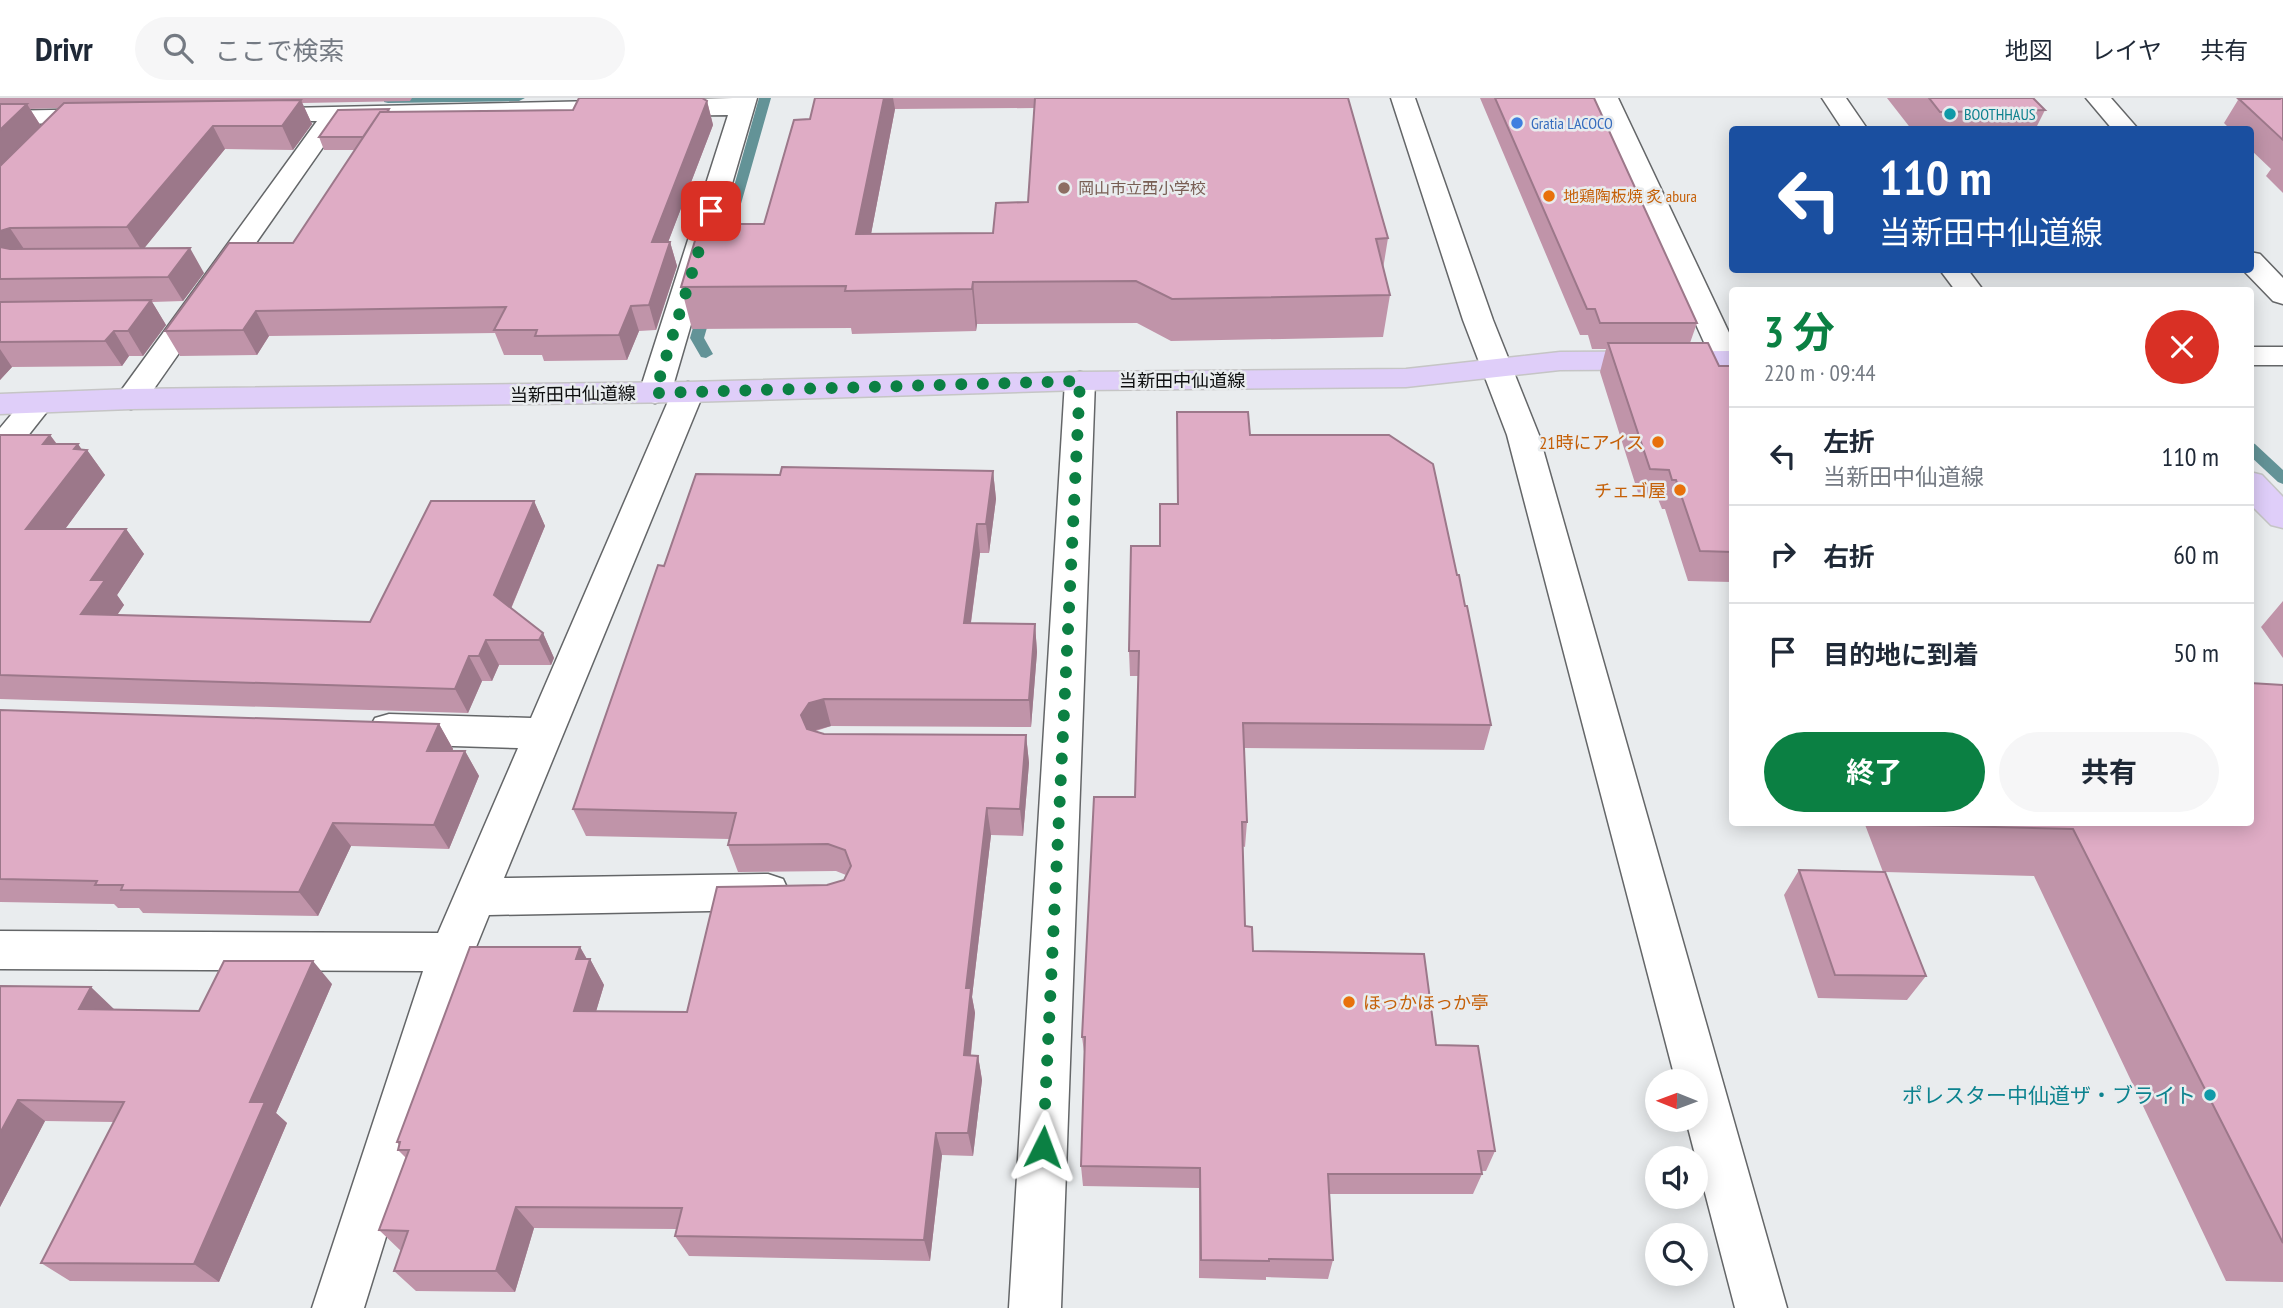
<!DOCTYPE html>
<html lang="ja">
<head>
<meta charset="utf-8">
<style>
	:root { --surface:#fff; --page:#f6f6f7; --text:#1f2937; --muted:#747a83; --line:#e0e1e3; --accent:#0b8043 }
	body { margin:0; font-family:"PT Sans Narrow","Noto Sans JP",sans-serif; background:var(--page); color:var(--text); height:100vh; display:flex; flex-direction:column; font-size:26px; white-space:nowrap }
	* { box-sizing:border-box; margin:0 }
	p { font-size:23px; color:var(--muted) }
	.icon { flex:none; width:38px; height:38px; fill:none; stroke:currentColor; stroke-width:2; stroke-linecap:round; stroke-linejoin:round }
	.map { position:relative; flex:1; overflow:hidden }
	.panel { position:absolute; left:1729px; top:189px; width:525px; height:539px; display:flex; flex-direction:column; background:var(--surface); border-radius:7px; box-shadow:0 4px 18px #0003 }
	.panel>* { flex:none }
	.hud { position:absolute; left:1729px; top:28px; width:525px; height:147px; border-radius:7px; box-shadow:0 4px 18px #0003; background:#1a4fa0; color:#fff; overflow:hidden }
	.needle { width:46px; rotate:271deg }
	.fabs { position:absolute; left:1645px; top:971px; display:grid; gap:14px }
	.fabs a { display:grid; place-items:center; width:63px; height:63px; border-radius:50%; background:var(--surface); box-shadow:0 4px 18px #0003; font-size:35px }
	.pin { position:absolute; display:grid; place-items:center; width:60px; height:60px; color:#fff; margin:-30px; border-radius:14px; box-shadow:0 4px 10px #0006 }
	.me { position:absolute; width:77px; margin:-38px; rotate:3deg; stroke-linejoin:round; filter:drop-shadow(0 0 5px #0008) }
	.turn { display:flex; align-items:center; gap:24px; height:147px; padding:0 35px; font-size:32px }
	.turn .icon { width:91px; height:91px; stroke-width:2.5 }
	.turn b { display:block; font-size:49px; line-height:60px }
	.round { display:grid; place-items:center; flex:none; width:74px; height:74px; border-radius:37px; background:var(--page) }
	.headline { display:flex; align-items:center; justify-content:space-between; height:119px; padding:0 35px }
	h1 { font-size:42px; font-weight:700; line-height:52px; color:var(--accent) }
	.button { display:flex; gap:14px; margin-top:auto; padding:14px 35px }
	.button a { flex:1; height:80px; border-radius:42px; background:var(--accent); color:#fff; font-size:28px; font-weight:700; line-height:80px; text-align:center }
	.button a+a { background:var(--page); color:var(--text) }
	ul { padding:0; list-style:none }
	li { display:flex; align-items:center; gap:21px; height:98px; padding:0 35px; border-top:2px solid var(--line) }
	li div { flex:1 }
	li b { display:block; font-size:26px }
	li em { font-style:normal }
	header { display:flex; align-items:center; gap:42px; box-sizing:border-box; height:98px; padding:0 35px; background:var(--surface); border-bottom:2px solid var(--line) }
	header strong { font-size:33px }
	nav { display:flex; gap:38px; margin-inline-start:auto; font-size:24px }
	.search { width:490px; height:63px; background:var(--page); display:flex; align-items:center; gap:18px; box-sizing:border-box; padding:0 24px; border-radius:38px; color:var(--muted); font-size:26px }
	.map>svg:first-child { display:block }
</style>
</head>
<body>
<header>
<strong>Drivr</strong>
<div class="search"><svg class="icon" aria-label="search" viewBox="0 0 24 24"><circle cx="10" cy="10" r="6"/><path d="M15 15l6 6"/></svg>ここで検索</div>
<nav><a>地図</a><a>レイヤ</a><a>共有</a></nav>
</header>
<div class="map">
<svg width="2283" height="1210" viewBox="0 0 2283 1210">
	<rect width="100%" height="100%" fill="#e9ecee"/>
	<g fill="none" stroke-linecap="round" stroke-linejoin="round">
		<path fill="#639397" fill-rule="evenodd" d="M384,0H525L519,3L388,5L384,4Z
			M759,0H771L729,148L727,151H719L717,148Z
			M706,205L713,209L704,240L713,256L706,260L701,259L690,240L699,209Z
			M2250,344L2255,346L2283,372V386L2278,384L2250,358Z"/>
		<defs>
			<path id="minor" d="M733,0H757L671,295L666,302L655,305L644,302L639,295L728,17L342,22L142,308L131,311L120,308L115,301L317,23H254L245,21L242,16L245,11Z
				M1391,0H1415L1493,222L1539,337L1787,1210H1735L1686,1022H1696V984H1676L1507,337L1463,222Z
				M1594,0H1618L1732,241V270L1716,268L1712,262Z
				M1822,0H1846L1868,32H1843Z
				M2086,0H2111L2139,32H2113Z
				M103,11L112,13L115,18L112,23L0,27V13Z
				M2250,154L2260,156L2283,180V206L2273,203L2243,172H2250Z
				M1940,172H1968L1983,192H1955Z
				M2250,249H2283V267H2250Z
				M1080,274L1091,276L1095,283L1061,1210H1009L1065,283L1069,276Z
				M688,284L699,287L704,294L504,780L768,776L783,781L789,794L783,807L768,812L489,817L474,854L364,1210H312L423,873L0,871V833L438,835L518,650L389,646L375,642L369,631L375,620L389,616L531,620L672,294L677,287Z
				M37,296L48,299L53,306L12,358L0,361V330L26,299Z"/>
			<path id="major" d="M1732,253V271L1560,272L1406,289L1080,292L688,304L131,311L0,316V296L131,291L688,284L1080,274L1406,271L1560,254Z
				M2250,374L2262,377L2283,399V430L2271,427L2250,406Z"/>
		</defs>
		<use href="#minor" stroke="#646668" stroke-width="3"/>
		<use href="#major" stroke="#c5c5c5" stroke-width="3"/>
		<use href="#minor" fill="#fff" fill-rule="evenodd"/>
		<use href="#major" fill="#dfcef9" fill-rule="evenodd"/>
	</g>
	<path fill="#c094a9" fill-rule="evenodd" d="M0,0H412L410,3L302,5L312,26L293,52L225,51L144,150L204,175L183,203L152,204L166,227L143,258H129L122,268L12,269L0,282ZM59,10H60L41,28L30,11Z
		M815,0H1348L1388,140L1383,171L1390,197L1383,239L1171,243L1137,225L977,226L976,233L852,236L851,230L692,231L681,189L764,126L810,21ZM1034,10L1028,104L993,135L871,136L895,11Z
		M1480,0H1594L1697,225L1690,245L1719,268H1732V484L1688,483L1665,411H1662L1658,401H1640L1600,274L1606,251H1592L1588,237H1580Z
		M1887,0H2033L2045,12L2035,32H1912Z
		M2236,0H2283V95L2266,78L2271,71L2250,51V32H2231L2224,25L2238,2Z
		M707,3L713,27L668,144H670L677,168L656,232L639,233L627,262L544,263L542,257H504L495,235L269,238L257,257L180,258L165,233L293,145L355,52H324L319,39L389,11L390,14L573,12Z
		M1177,314L1250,337L1457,477L1465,508L1491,627L1484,652L1244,650L1247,724L1245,749L1242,748L1245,828L1253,853L1436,947L1495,1053L1486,1073H1481L1482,1076L1473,1096H1330L1333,1162L1328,1181L1266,1179V1182L1199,1180V1090L1083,1088L1081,1068L1085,961L1082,939L1135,699L1138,578H1130L1129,553L1177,406Z
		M0,337H50L57,346H78L82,352H87L105,377L65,431H126L144,456L117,497L124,507L117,517L370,524L534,403L545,428L511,511L543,535L554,560L551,567H499L492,583H482L468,615L0,601Z
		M993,373L996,401L989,455H980L971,525L1035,526L1037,554L1031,629L831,628L816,633L824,636L1026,637L1029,665L1023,738L991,737L972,899L975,915L971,957L978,958L982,982L973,1058L942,1057L930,1163L689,1158L675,1138L677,1131L534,1130L515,1194L416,1193L394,1173L401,1153L379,1132L406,1060L398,1052L399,1047L397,1044L580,849L587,861H590L604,887L596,913L687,914L827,787L844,782L846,777L836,773L738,774L728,747L729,741L586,738L573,711L664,468L780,377Z
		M2283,503V560L2261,529Z
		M2283,587V1184L2226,1183L2034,778L1885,774L1926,878L1907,902L1818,900L1784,797L1799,772L1883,774L1864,724H2250Z
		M0,612L439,626L453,651L452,653H465L479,678L449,751L351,748L318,818L143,815L139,810H118L114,806L0,804Z
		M332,886L276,1015L287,1025L219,1184L70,1183L41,1165L114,1024L45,1023L0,1109V888L115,912L199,913Z"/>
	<path fill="#9c788a" d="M884,0H893L895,11L863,178L856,136Z
		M301,2L312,26L293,52L282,28Z
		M707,3L713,27L659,168L652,144Z
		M27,6L42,30L0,70V32Z
		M213,28L225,51L142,153L127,129Z
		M10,130L26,154L0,152V133Z
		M670,144L677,168L656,232L649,207Z
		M190,150L204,175L183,203L168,179Z
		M973,184L977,226L976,233L972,191Z
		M151,202L166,227L143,258L128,233Z
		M631,208L639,233L627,262L619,237Z
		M256,213L269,238L257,257L243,232Z
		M114,233L129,258L122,268L105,243Z
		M0,251L12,269L0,282Z
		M50,337L68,362L43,346Z
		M78,346L84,355L87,352L105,377L46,457L26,431Z
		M993,373L996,401L989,455L986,426Z
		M534,403L545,428L506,522L494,497Z
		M977,426L980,455L967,553L964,525Z
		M126,431L144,456L117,497L124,507L101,541L81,516L91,482Z
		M1035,526L1037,554L1031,629L1029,602Z
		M543,535L554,560L551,567L539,542Z
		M486,542L499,567L492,583L479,558Z
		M469,558L482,583L468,615L455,591Z
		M824,601L831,628L816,632L809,645L801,617L809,605Z
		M439,626L453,651L442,677L427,653Z
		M1026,637L1029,665L1023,738L1020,711Z
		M465,653L479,678L449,751L434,727Z
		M987,710L991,737L972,899L975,915L968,981L964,957L966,890Z
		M333,725L351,748L318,818L299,794Z
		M580,849L589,865L590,861L604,887L589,937L574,913L576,861Z
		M313,863L332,886L276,1015L287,1025L219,1184L194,1166L250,1004Z
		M91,889L115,912L79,911Z
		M978,958L982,982L973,1058L968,1035Z
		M18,1002L45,1023L0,1109V1035Z
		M936,1035L942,1057L930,1163L924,1142Z
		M516,1109L534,1130L515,1194L496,1173Z"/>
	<path fill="#dfacc5" stroke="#9c788a" stroke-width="2" d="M579,0H702L707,3L652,144H670L649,207L631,208L619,237L535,238L537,232H494L506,209L256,213L243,232L165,233L229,145H293L380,14L573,12Z
		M815,0H884L856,136L993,135L996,105L1028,104L1035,0H1348L1388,140L1376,141L1390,197L1172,201L1136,183L973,184L972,191L845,193L846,188L681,189L700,126H764L794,22L810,21Z
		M1495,0H1594L1697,225H1600L1595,211H1587Z
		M1929,0H2033L2045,12L1940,14Z
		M2278,0H2283V42L2239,1H2279Z
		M301,2L282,28H213L127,129L10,130L0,133V68L64,5Z
		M0,6H27L0,32Z
		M389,11L387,14H380L363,39H319L338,12Z
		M0,149L10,151L190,150L168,179L0,181Z
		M151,202L128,233H114L105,243L0,244V204Z
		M1608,245H1708L1719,268H1732V454L1700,453L1676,382H1672L1669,372L1650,371Z
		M1177,314H1248L1250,337H1389L1433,366L1457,477H1459L1465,508H1467L1491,627L1243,625L1247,724H1242L1245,828L1252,829L1253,853L1424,856L1436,947L1478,948L1495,1053H1478L1482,1076H1328L1333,1162L1269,1161V1163L1201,1162L1200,1070L1081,1068L1085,939H1082L1094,699H1135L1139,553H1129L1131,448H1160V406H1178Z
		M0,337H50L43,346H78L74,351L87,352L26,431H126L91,482H105L81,516L370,524L431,403H534L494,497L543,535L539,542H486L479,558H469L455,591L0,577Z
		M782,369L993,373L986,426H977L964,525L1035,526L1029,602L824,601L809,605L801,617L807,631L824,636L1026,637L1020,711L987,710L966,890H971L964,957L978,958L968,1035H936L924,1142L675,1138L682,1110L516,1109L496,1173H394L408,1133L379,1132L409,1052H398L400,1044H397L470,849H580L576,861H590L574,913L687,914L717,789L827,787L844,782L851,768L845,752L828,746L728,747L736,715L573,711L658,467L664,468L696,376L780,377Z
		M2250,585L2283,587V1145L2073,731L1915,727L1914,724H2250Z
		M0,612L439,626L427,653H465L434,727L333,725L299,794L121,792L123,787H95L97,783L0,781Z
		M1799,772L1885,774L1926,878L1835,877Z
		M224,863H313L250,1004H265L194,1166L41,1165L124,1004L18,1002L0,1035V888L91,889L79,911L199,913Z"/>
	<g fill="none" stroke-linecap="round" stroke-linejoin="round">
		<path stroke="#0b8043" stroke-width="12" stroke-dasharray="0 21.6" d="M711,113L655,295L1080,283L1043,1049"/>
	</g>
	<g fill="#0f9aa8" stroke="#e9ecee" stroke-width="2.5">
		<circle cx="1950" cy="16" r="7"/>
		<circle cx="2210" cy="997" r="7"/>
	</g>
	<circle fill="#3f7fe0" stroke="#e9ecee" stroke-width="2.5" cx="1517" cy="25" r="7"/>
	<circle fill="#8d6e63" stroke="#e9ecee" stroke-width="2.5" cx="1064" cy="90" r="7"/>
	<g fill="#e8710a" stroke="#e9ecee" stroke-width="2.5">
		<circle cx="1549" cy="98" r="7"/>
		<circle cx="1658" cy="344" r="7"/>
		<circle cx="1680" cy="392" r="7"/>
		<circle cx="1349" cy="904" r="7"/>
	</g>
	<g text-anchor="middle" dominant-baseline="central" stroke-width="5" stroke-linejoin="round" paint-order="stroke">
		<g font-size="16" fill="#0d838f" stroke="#e9ecee" text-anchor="start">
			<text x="1964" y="16">BOOTHHAUS</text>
		</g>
		<g font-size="16" fill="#366cbe" stroke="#e9ecee" text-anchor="start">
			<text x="1531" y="25">Gratia LACOCO</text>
		</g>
		<g font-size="16" fill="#785e54" stroke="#e9ecee" text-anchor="start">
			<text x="1078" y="90">岡山市立西小学校</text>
		</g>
		<g font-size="16" fill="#c56008" stroke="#e9ecee" text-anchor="start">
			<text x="1563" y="98">地鶏陶板焼 炙 abura</text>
		</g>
		<g font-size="18" fill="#0d0e0f" stroke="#e9ecee">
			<text x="1182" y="282">当新田中仙道線</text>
			<text transform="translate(573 296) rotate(-1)">当新田中仙道線</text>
		</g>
		<g font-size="18" fill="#c56008" stroke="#e9ecee" text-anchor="end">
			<text x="1644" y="344">21時にアイス</text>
			<text x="1666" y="392">チェゴ屋</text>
			<text x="1363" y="904" text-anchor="start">ほっかほっか亭</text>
		</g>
		<g font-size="21" fill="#0d838f" stroke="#e9ecee" text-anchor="end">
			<text x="2196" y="997">ポレスター中仙道ザ・ブライト</text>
		</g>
	</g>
</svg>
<div class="fabs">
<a><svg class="needle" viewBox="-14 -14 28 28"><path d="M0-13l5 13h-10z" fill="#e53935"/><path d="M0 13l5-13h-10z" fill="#747a83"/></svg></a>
<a><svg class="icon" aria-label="sound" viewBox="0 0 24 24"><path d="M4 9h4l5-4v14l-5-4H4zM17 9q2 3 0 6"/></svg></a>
<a><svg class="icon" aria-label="search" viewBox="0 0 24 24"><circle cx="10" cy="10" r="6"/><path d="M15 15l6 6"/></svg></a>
</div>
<div class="pin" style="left:711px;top:113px;background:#d93025"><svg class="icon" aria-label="arrive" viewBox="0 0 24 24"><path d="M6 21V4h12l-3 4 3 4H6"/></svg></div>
<svg class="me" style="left:1043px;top:1049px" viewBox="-20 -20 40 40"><path d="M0-17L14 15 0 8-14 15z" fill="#0b8043" stroke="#fff" stroke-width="4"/></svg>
<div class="hud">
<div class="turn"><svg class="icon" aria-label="left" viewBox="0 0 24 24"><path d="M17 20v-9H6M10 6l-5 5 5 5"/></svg><div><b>110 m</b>当新田中仙道線</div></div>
</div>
<section class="panel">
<div class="headline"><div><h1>3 分</h1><p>220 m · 09:44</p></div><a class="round" style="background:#d93025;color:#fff"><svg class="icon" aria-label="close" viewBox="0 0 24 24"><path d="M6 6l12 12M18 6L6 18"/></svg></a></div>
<ul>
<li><svg class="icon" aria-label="left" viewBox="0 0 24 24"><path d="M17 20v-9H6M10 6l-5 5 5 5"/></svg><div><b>左折</b><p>当新田中仙道線</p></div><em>110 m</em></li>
<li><svg class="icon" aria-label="right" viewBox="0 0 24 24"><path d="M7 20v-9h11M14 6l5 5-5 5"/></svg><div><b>右折</b></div><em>60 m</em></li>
<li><svg class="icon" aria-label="arrive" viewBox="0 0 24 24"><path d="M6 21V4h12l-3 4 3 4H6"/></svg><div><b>目的地に到着</b></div><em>50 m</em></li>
</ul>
<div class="button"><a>終了</a><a>共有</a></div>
</section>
</div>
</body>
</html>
